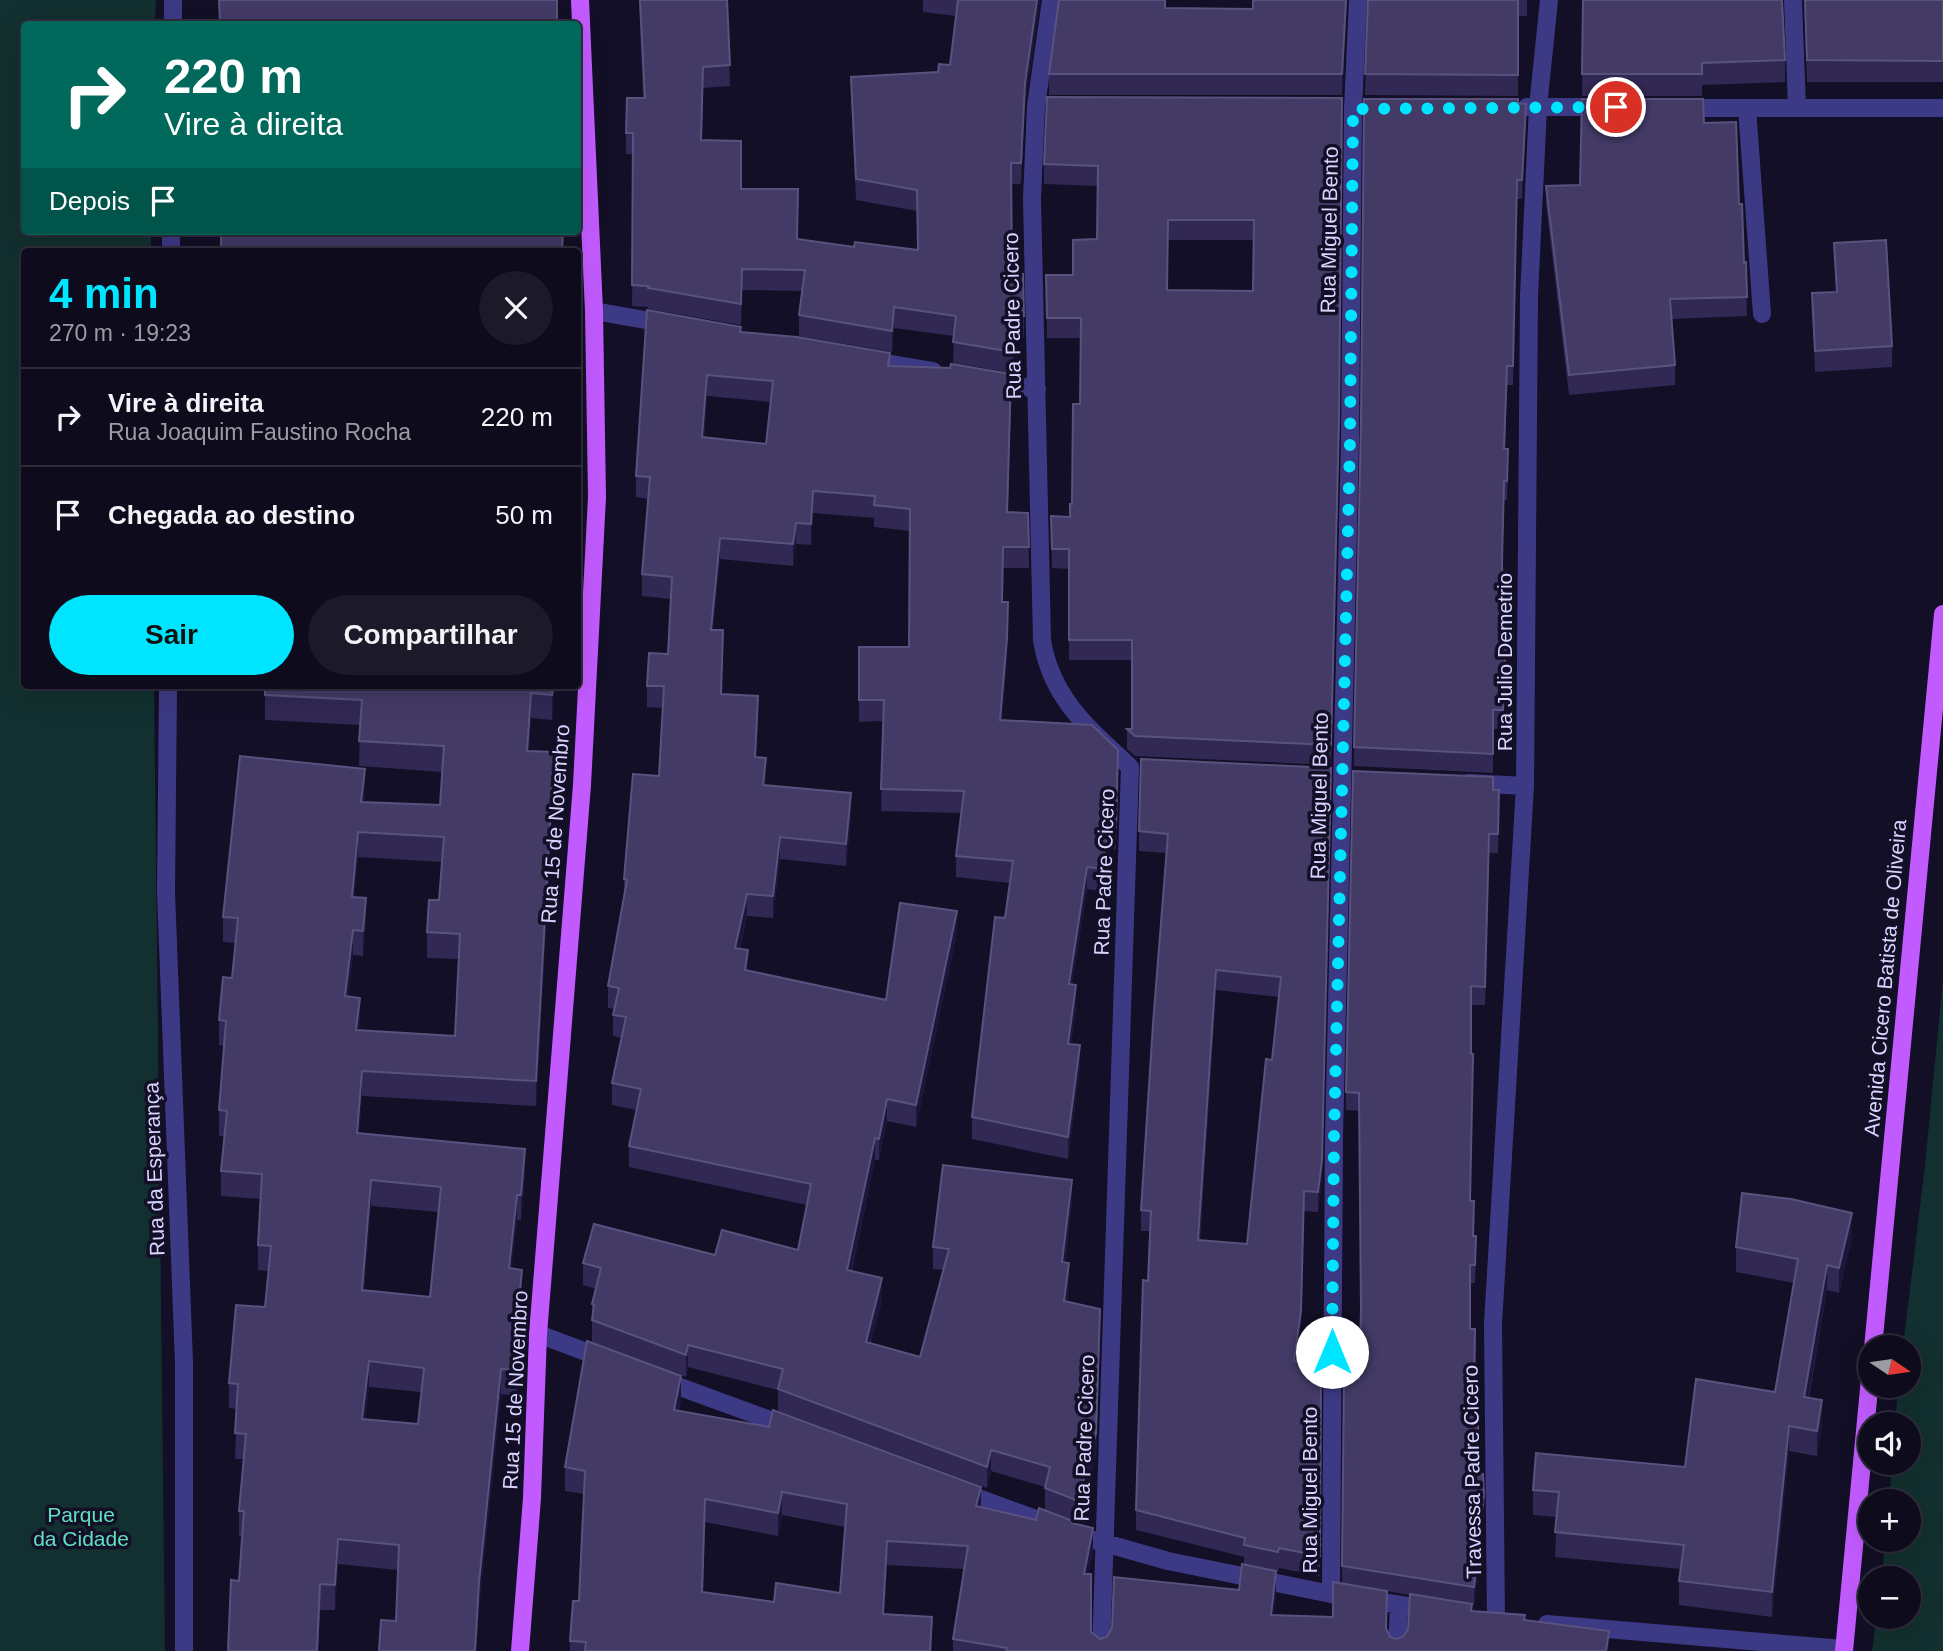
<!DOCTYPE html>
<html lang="pt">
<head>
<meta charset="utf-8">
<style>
	:root { --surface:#0e0b1c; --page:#1c1929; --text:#f1f3f6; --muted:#9b9ba3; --line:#2e2b3b; --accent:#00e5ff }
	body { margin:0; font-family:Helvetica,sans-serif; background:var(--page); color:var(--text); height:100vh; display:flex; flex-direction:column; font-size:26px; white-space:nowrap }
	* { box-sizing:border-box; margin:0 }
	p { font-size:23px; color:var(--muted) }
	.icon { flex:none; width:38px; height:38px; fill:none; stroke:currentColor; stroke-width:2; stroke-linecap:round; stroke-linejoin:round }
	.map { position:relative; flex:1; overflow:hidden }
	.panel { position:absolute; left:21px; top:248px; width:560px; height:441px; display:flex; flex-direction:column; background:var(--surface); border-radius:7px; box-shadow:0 7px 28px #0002,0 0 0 2px var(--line) }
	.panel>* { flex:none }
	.guide { position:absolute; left:21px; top:21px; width:560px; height:214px; border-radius:7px; box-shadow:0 7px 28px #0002,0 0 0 2px var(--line); background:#00695c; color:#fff; overflow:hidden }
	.needle { width:46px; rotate:103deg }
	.tools { position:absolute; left:1858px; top:1335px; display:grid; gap:14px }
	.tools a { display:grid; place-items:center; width:63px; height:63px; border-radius:50%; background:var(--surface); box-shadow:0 7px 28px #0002,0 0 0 2px var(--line); font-size:35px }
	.pin { position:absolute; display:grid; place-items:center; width:60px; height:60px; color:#fff; margin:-30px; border:4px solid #fff; border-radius:50%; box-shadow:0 2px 7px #0007 }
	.me { position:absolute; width:77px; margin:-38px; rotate:0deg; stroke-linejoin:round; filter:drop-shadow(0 0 5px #0008) }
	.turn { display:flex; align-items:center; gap:24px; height:147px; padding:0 28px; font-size:32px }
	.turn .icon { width:91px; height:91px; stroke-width:2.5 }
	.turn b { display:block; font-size:49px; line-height:60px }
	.then { display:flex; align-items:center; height:66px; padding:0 28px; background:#0003; gap:14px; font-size:26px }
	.round { display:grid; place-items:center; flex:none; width:74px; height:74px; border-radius:37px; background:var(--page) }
	.headline { display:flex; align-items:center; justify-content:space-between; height:119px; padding:0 28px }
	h1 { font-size:42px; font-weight:600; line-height:52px; color:var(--accent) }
	.button { display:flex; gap:14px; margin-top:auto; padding:14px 28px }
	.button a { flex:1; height:80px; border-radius:42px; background:var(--accent); color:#111; font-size:28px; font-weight:600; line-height:80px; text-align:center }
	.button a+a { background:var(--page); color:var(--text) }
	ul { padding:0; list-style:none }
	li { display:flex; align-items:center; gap:21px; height:98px; padding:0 28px; border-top:2px solid var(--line) }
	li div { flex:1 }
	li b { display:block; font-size:26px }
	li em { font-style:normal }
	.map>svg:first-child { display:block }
</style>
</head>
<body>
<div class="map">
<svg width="1943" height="1651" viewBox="0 0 1943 1651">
	<rect width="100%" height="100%" fill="#130f26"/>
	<path fill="#12302f" d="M0,0H156L155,24H24V231H151V252H24V686H154L165,1651H0Z
		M1943,979V1651H1872L1877,1617H1909V1578H1882L1885,1540H1909V1502L1889,1501L1892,1463H1909V1424H1895L1898,1386H1909V1348L1903,1347L1925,1165Z"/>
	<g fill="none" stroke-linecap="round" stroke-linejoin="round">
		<path stroke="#3d3a85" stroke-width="18" d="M1051,0L1036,106L1032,199L1042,640C1051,698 1089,729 1130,767L1101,1651
			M1793,0L1797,108
			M173,24V0
			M1527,107H1604
			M1681,108H1943
			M1747,108L1762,314
			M171,252V231
			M594,311L668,324
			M868,360L933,371
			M988,381L1037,389
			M168,686L166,892L184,1363V1651
			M1469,783L1525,786
			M538,1334L608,1360
			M661,1380L792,1428
			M959,1491L1058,1527
			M1094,1540L1168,1561L1331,1594L1433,1610
			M1331,1594L1334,1137L1350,440L1353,109L1358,0
			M1496,1620L1493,1324L1525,786L1529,296L1538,107L1549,0
			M1547,1624L1844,1649
			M1397,1651L1399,1605"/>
		<path stroke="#c25bff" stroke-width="18" d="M1873,1348L1943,614
			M520,1651L532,1498L538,1334L582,785L597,497L594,311L580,0
			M1844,1651L1871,1368"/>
	</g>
	<path fill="#312854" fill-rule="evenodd" d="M639,0H727L730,86L703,88L702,140L741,189L798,239L854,247L918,250L917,211L856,200L851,98V77L938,72L950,65L956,16L923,12V0H1040L1025,104L1021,184H1011L1012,274L1024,316V338H1016L1013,373L953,363L954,336L894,328L892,352L799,336V315L802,291L742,290L741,325L648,309V307L632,306L633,154H626V133L643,98Z
		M1253,0H1347L1342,95H1049V74L1166,8L1253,9Z
		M1368,0H1527V16H1518V96L1365,95Z
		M1583,0L1785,60V82L1702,85V96H1582Z
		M1804,0H1943V82H1807Z
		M1342,98L1339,440L1331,765L1135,756L1127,749V729H1132V660H1069V569L1052,568L1051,516L1070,517L1072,504L1080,404V338H1047L1046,275H1073L1097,239L1098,186L1044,184V164ZM1168,240H1254L1253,291L1167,290Z
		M1518,103L1526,123L1522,199H1517L1513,385H1507L1505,449L1508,468L1507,500H1504L1502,570L1503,593L1508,612L1503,729H1493V773L1354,766V747Z
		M1704,123L1739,204L1744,263L1746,262L1747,316L1671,319L1675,365V385L1569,395L1546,205V186L1580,185Z
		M1834,243L1892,346V367L1815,372L1812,293L1836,292Z
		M647,310L1011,396L1008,512L1028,513L1029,568H1003V602L1007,659L1002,720L1118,772L1116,849L1109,848L1102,891L1087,889L1072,985L1076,1007L1071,1044L1080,1067L1068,1159L972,1139V1117L1010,883L956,877V856L961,813L881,811L883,721L859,722V647H909L910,531L874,527V518L813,513L811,545L796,544L793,566L720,559L713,630L723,652L721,694L758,718L756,757L766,779V785L851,815L846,866L780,859L773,918L747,916L740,949L748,971L886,1000L957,933L916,1127L887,1121L879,1160H875L852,1271L882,1300L871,1343L920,1357L943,1270L933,1269V1247L1072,1202L1065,1263L1069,1285L1067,1302L1100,1331L1096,1454L1078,1522L1045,1510V1487L991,1471L987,1488L778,1411V1390L688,1367L686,1377L592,1342V1304L596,1289L583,1285V1263L798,1250L807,1205L629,1167V1146L636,1110L612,1105V1083L622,1038L613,1036V1015L615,1009L608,1008V986L624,895V879L659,776L663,708L647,707V686L668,654L671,599L642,596V574L649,499L636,497V476ZM707,396L771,402L766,444L704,438Z
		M555,686L552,720L531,718L529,751L554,778L536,1106L362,1096L359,1133L525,1174L521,1220H517L511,1269L522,1296L518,1332L521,1358L517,1396L501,1394L479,1607L476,1651H379L396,1621L398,1570L338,1564L335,1610H320L318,1651H228L239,1581L242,1536H239V1511L244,1459H235L237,1409L229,1408V1383L265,1307L268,1271L258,1270V1245L261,1199L221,1196V1171L224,1136H219V1110L224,1046L219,1045V1020L232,978L236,943L223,942V917L365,794L364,802L440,805L442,772L359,766L360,725L265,720V695ZM358,857L442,862L439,900L427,932V958L459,959L455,1036L359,1030L360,1023L348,997L353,955L363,956L366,923L354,897ZM371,1206L439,1212L430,1297L364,1290ZM369,1387L421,1392L418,1424L365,1419Z
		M1331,768L1322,1180L1318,1212L1304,1211L1301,1330L1296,1362L1321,1368L1320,1576L1279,1568L1278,1572L1276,1571V1594L1273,1615L1333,1617L1342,1584L1344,1376L1359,1379L1361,1314L1359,1111L1346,1110V1092L1493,790H1499L1498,853H1489L1485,1005H1471L1470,1201L1476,1254L1475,1283H1470V1329L1478,1474L1484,1513L1474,1605H1472V1611L1525,1620L1609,1651H953V1639L964,1569L887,1565L884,1614L932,1641V1651H570V1641L579,1601L584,1494L565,1491V1467L681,1399L679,1411L981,1507L1036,1520L1073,1523L1093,1552L1088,1574L1091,1632L1100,1639L1239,1590L1244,1564V1557L1136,1530V1510L1150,1231H1141V1210L1166,853L1139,851V831ZM1216,990L1279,997L1272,1060L1247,1244L1200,1240ZM782,1515L845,1527L840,1593L774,1602L703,1592L705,1522L778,1536ZM1387,1591L1410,1595L1408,1629L1403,1637L1396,1639L1390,1637L1387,1629Z
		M1852,1238L1839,1293L1827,1290L1809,1398L1822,1425L1817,1456L1789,1451L1772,1617L1679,1605V1581L1681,1569L1555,1557L1557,1517L1533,1515V1490L1685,1467L1775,1392L1794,1283L1736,1272V1247Z"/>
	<path fill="#1d163a" d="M1037,0H1040L1025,104L1021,184L1025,83Z
		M1346,0H1347L1342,95V74Z
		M1526,104V123L1522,199V180Z
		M894,307V328L892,352V331Z
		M1016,316V338L1013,373V352Z
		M581,369V394L578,446V421Z
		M707,375V396L702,459V437Z
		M813,491V513L811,545V524Z
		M796,523V544L793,566V544Z
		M720,538V559L711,651V630Z
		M1508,593V612L1503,729V710Z
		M1008,602L1007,659L1000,742V720Z
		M553,686H555L552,720V695Z
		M531,693V718L527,776V751Z
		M758,696V718L755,778V757Z
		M1118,750V772L1116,849V827Z
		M554,752V778L536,1106V1081Z
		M766,758V779L763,807V785Z
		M365,769V794L361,827V802Z
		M1331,788L1322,1180L1318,1212V1192Z
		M851,793V815L846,866V844Z
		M1109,826V848L1102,891V869Z
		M358,832V857L352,922V897Z
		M780,837V859L773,918V896Z
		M1087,867V889L1069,1006V984Z
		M747,894V916L735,970V948Z
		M366,898V923L363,956V931Z
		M957,911V933L916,1127V1105Z
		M353,930V955L345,1022V996Z
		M748,950V972L745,970Z
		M1216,970V990L1198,1260V1240Z
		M1076,985V1007L1068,1065V1044Z
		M360,998V1023L356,1055V1030Z
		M1080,1045V1067L1068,1159V1137Z
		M362,1071V1096L357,1158V1133Z
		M887,1099V1121L879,1160V1139Z
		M875,1138V1160L847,1292V1270Z
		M525,1149V1174L521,1220V1195Z
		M371,1180V1206L362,1315V1290Z
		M1072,1180V1202L1062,1284V1262Z
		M517,1195V1220L509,1294V1268Z
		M1304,1211L1301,1330L1294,1381V1361Z
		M1852,1213V1238L1839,1293V1268Z
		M1069,1263V1285L1064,1323V1301Z
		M1827,1265V1290L1804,1422V1397Z
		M522,1270V1296L516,1357V1332Z
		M882,1278V1300L866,1363V1342Z
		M1100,1309L1096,1454L1078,1522V1501Z
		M521,1332V1358L517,1396V1370Z
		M688,1345V1367L686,1377V1355Z
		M369,1361V1387L362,1444V1419Z
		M501,1369V1394L479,1607L476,1651H475L479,1582Z
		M681,1376V1399L674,1434V1410Z
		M1822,1400V1425L1817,1456V1431Z
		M1789,1426V1451L1772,1617V1592Z
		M991,1450V1471L987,1488V1467Z
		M981,1487V1511L976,1506Z
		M782,1492V1515L778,1536V1513Z
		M1484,1495V1513L1474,1605V1587Z
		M705,1499V1522L702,1615V1592Z
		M1093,1528V1552L1084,1597V1574Z
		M338,1539V1564L335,1610V1585Z
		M887,1541V1565L883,1638V1614Z
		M1276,1571V1594L1271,1639V1615Z
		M320,1584L318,1651H317Z
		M932,1617V1651H930Z
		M1609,1631V1651H1606Z"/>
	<path fill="#433a66" stroke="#5a527e" stroke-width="2" fill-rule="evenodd" d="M219,0H557V24H220Z
		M640,0H727L730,65L703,67L701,140L741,141V189H798L797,239L854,247L855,242L918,250L917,190L856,179L851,77L938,72L939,64L950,65L958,0H1037L1025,83L1021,163H1011L1012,274H1023L1024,316H1016L1013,352L953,342L956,316L894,307L892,331L799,315L805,270L742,269L741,304L648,288V286L632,285L633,133H626L627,98H645Z
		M1059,0H1165V8L1253,9V0H1346L1342,74H1049Z
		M1368,0H1518V75L1365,74Z
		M1583,0H1782L1785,60L1702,63V74H1582Z
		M1805,0H1943V61L1807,60Z
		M1047,97L1342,98L1339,420L1331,745L1135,736L1127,729H1132V640H1069V549H1052L1051,516L1070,517V504H1072L1073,404H1080L1081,318H1047L1046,275H1073V240L1097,239L1098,166L1044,164ZM1168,220H1254L1253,291L1167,290Z
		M1364,99H1518V103L1526,104L1522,180H1517L1513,366H1507L1504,449H1508L1507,481H1504L1502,562L1503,593H1508L1503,710H1493V754L1354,747L1361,421Z
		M1582,99H1703L1704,123L1736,122L1739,204H1742L1744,263L1746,262L1747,297L1670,299L1675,365L1569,375L1546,186L1580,185Z
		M221,231L563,232L562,252H221Z
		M1886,240L1892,346L1815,351L1812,293L1837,292L1834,243Z
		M647,310L741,327L740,332L797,337L890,353L888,366L950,368L951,364L1011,374L1007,512L1028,513L1029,547H1003L1002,602H1008L1007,638L1000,720L1092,725L1118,750L1116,827L1109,826L1102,869L1087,867L1069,984L1076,985L1068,1044L1080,1045L1068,1137L972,1117L995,917L1005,918L1013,861L956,856L964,791L881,789L884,700H859V647H909L910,509L874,505L875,496L813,491L811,524L796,523L793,544L720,538L711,630H723L721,694L758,696L755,757L766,758L763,785L851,793L846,844L780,837L773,896L747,894L735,948L748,950L745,970L886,1000L900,903L957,911L916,1105L887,1099L879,1139L875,1138L847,1270L882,1278L866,1342L920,1357L949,1249L933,1247L943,1165L1072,1180L1062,1262L1069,1263L1064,1301L1100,1309L1096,1433L1078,1501L1045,1488L1050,1467L991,1450L987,1467L778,1389L783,1369L688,1345L686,1355L592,1320L594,1305L592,1304L601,1268L583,1263L594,1224L715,1255L722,1230L798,1250L811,1184L629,1146L641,1089L612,1083L626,1017L613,1015L619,988L608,986L627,880L624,879L633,774L659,776L664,686H647L649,653L668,654L672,577L642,574L650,477L636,476ZM707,375L773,381L766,444L702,437Z
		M578,369H581L578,421Z
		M265,686H553L552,695L531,693L527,751L554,752L536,1081L362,1071L357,1133L525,1149L521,1195H517L509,1268L522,1270L516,1332H521L517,1370L501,1369L479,1582L475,1651H379L381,1620L396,1621L399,1545L338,1539L335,1585L320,1584L317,1651H228L231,1580L239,1581L244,1511H239L246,1434L235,1433L238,1384L229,1383L236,1305L265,1307L271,1246L258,1245L262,1174L221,1171L227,1111L219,1110L226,1021L219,1020L223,977L232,978L238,918L223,917L240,756L365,769L361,802L440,805L444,746L359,741L362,700L265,695ZM358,832L444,837L439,900H429L427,932L460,934L455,1036L356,1030L360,998L345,996L353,930L363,931L366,898L352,897ZM371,1180L441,1187L430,1297L362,1290ZM369,1361L424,1368L418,1424L362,1419Z
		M1141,759L1331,768L1322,1160L1318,1192L1304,1191L1301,1310L1294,1361L1321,1368L1320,1556L1279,1548L1278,1552L1244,1545L1245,1538L1136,1510L1143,1280L1148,1281L1151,1211L1141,1210L1153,1024L1168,834L1139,831ZM1216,970L1281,977L1272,1060L1266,1059L1247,1244L1198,1240Z
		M1353,771L1493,777V790H1499L1498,834H1489L1485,987L1471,986V1054H1473L1470,1201H1474L1473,1236H1476L1475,1265H1470V1329H1475L1474,1400H1478V1474H1483L1484,1495L1474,1587L1342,1566L1344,1376L1359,1379L1361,1310L1359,1093L1346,1092Z
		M1742,1193L1791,1199L1852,1213L1839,1268L1827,1265L1804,1397L1822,1400L1817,1431L1789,1426L1772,1592L1679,1581L1684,1545L1555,1532L1559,1492L1533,1490L1536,1453L1685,1467L1696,1379L1775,1392L1798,1259L1736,1247Z
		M587,1341L681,1376L674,1410L769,1427L773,1410L981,1487L976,1506L1036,1520L1039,1508L1073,1521L1072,1523L1093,1528L1084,1574H1091V1632L1100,1639L1107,1637L1112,1628L1114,1577L1239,1590L1242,1564L1276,1571L1271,1615L1333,1617V1582L1387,1591L1386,1628L1390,1637L1396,1639L1403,1637L1408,1629L1410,1594L1472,1604L1471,1611L1525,1615L1524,1620L1609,1631L1606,1651H1006L1007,1648L953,1639L968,1546L887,1541L883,1614L932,1617L930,1651H585L586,1642L570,1641L573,1601H579L585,1471L565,1467ZM782,1492L847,1504L840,1593L776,1583L774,1602L702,1592L705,1499L778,1513Z"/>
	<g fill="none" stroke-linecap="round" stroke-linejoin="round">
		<path stroke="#00e5ff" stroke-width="12" stroke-dasharray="0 21.6" d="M1332,1352L1334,1137L1350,440L1353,109L1616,107"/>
	</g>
	<g text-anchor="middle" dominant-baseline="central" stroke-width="7" stroke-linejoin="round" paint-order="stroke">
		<g font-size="21" fill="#d9d4ff" stroke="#130f26">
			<text transform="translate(1329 230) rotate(-89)">Rua Miguel Bento</text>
			<text transform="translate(1012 316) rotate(-91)">Rua Padre Cicero</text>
			<text transform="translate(1504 662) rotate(-90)">Rua Julio Demetrio</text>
			<text transform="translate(1319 796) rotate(-89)">Rua Miguel Bento</text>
			<text transform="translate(555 824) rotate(-86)">Rua 15 de Novembro</text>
			<text transform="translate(1104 872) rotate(-88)">Rua Padre Cicero</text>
			<text transform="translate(1885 978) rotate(-85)">Avenida Cicero Batista de Oliveira</text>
			<text transform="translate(154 1169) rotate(-92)">Rua da Esperança</text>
			<text transform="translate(515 1390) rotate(-87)">Rua 15 de Novembro</text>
			<text transform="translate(1084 1438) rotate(-88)">Rua Padre Cicero</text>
			<text transform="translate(1472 1472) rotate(-91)">Travessa Padre Cicero</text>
			<text transform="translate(1309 1490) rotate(-90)">Rua Miguel Bento</text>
		</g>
		<g font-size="21" fill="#5fe0c0" stroke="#130f26">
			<text x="81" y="1514">Parque<tspan x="81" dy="24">da Cidade</tspan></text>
		</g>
	</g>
</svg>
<div class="tools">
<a><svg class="needle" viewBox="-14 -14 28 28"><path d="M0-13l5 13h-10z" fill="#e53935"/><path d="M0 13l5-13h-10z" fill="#9b9ba3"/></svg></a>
<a><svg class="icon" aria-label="sound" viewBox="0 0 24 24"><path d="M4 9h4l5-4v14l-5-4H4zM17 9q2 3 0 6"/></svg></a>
<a>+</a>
<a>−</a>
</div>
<div class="pin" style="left:1616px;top:107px;background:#d93025"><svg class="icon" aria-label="arrive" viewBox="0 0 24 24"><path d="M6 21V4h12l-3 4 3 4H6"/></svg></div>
<svg class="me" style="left:1332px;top:1352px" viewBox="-20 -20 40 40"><circle r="19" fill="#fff"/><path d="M0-13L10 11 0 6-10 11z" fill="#00e5ff"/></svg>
<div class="guide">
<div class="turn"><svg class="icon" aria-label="right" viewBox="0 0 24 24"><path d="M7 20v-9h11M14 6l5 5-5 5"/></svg><div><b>220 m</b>Vire à direita</div></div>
<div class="then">Depois<svg class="icon" aria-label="arrive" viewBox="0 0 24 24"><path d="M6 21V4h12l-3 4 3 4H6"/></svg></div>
</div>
<section class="panel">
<div class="headline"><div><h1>4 min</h1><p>270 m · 19:23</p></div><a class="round"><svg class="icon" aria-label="close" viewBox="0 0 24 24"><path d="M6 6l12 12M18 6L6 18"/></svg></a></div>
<ul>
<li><svg class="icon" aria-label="right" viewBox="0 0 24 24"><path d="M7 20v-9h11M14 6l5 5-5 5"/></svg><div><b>Vire à direita</b><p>Rua Joaquim Faustino Rocha</p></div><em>220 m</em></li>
<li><svg class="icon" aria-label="arrive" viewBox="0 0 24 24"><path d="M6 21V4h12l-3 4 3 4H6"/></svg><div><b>Chegada ao destino</b></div><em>50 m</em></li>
</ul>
<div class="button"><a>Sair</a><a>Compartilhar</a></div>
</section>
</div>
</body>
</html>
